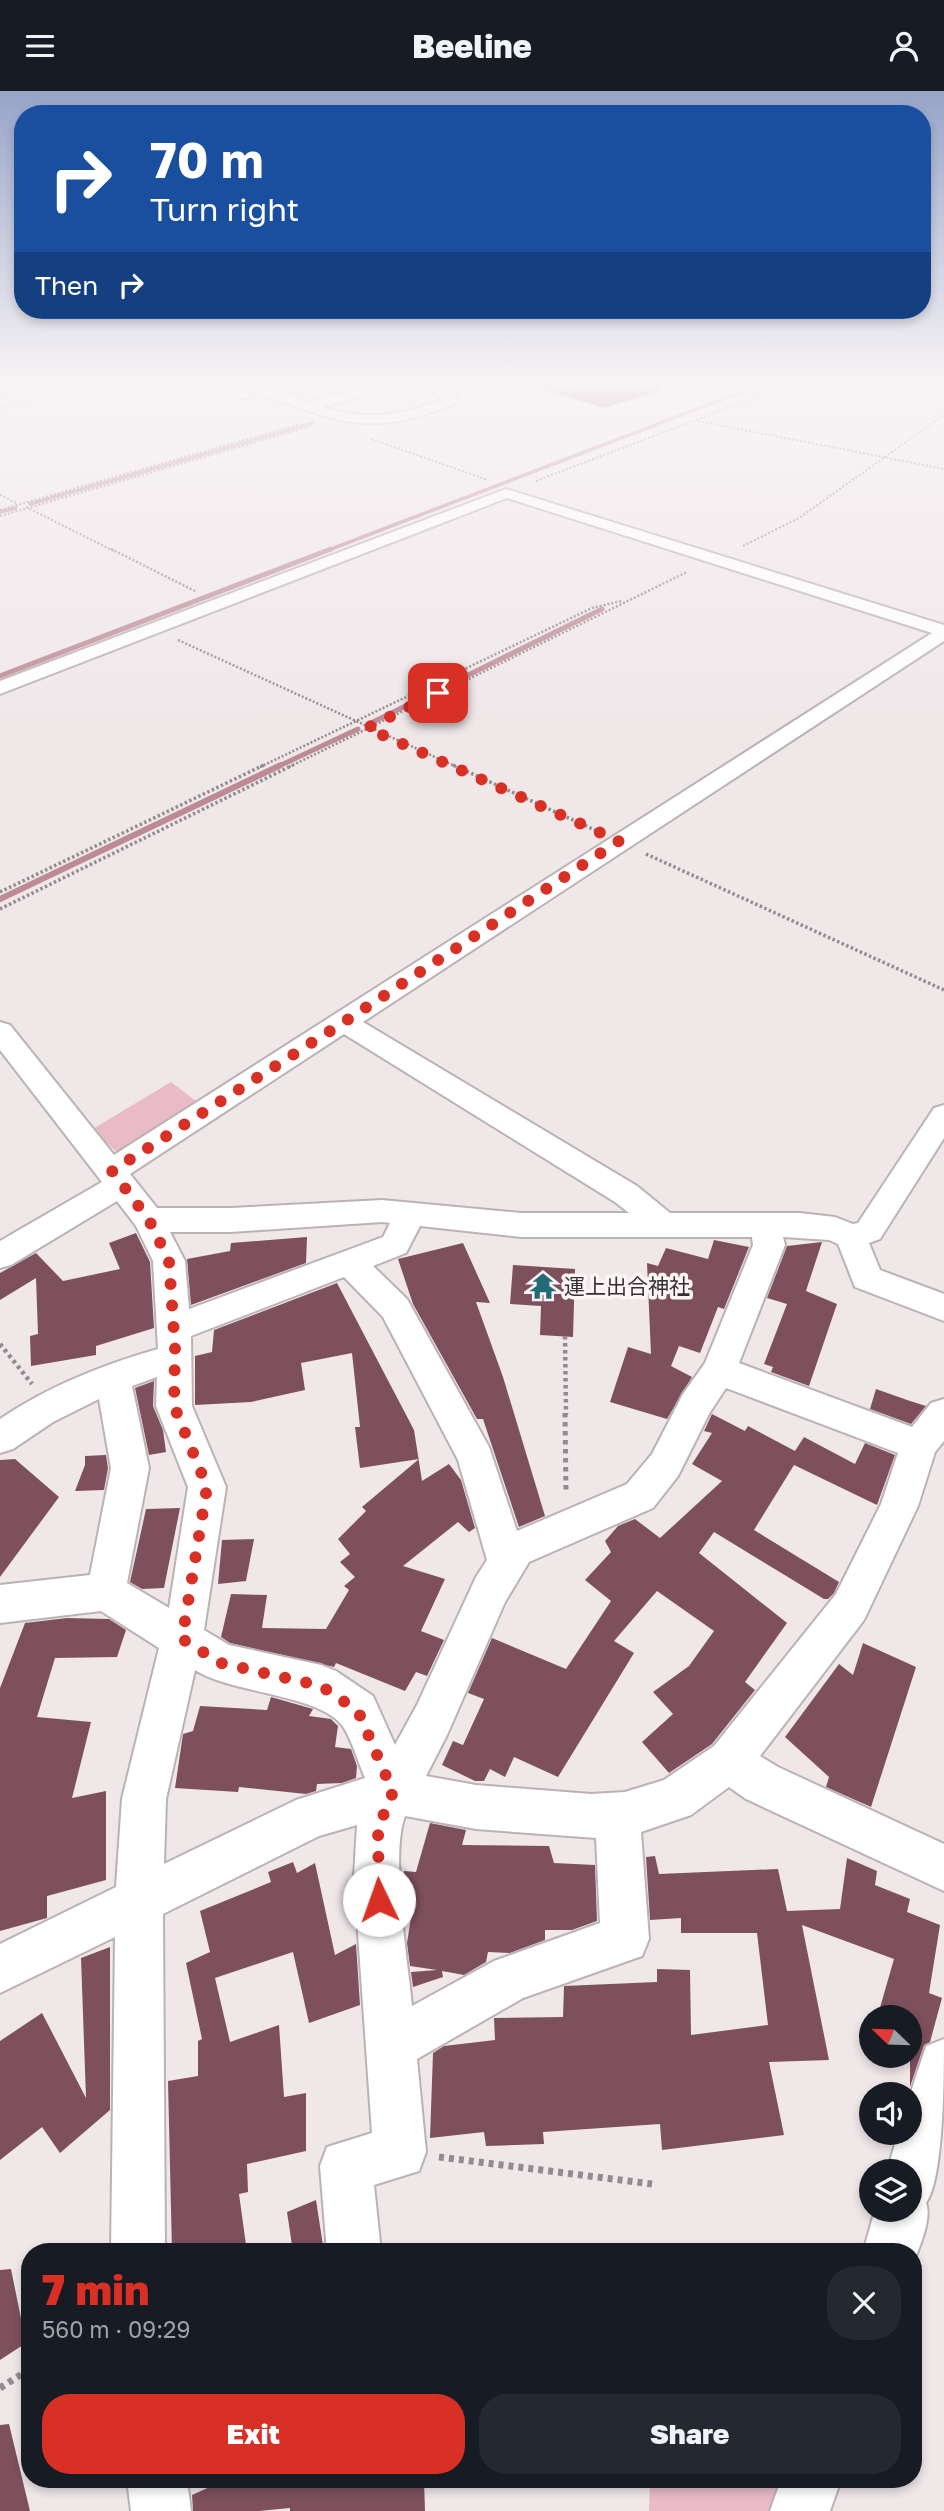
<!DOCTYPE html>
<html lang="en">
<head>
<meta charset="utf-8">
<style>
	:root { --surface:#171b24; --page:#242831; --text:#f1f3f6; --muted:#9ea1a6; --accent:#d93025 }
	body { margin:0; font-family:"Golos Text","Noto Sans JP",sans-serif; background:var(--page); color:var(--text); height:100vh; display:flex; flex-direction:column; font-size:26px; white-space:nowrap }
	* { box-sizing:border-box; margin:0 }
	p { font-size:23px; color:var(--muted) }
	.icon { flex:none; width:38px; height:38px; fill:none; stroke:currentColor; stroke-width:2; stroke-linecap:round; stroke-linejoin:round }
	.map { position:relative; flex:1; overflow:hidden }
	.details { position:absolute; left:21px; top:2152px; width:901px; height:245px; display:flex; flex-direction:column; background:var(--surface); border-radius:28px; box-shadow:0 4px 10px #0003 }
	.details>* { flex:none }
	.guide { position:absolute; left:14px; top:14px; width:917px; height:214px; border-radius:28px; box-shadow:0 4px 10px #0003; background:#1a4fa0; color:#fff; overflow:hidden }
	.needle { width:46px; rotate:293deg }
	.fabs { position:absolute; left:859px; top:1914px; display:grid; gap:14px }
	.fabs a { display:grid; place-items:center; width:63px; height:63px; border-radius:50%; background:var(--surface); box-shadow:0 4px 10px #0003; font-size:35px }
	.pin { position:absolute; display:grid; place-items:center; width:60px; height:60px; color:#fff; margin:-30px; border-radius:14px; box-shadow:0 4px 10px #0006 }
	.me { position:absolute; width:77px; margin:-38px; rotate:357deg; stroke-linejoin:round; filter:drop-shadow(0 0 5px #0008) }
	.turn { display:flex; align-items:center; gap:24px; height:147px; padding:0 21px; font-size:32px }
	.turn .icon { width:91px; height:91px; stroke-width:2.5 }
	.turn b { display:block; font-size:49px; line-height:60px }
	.then { display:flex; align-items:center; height:66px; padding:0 21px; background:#0003; gap:14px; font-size:26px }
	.round { display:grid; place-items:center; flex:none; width:74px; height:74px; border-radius:28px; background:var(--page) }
	.summary { display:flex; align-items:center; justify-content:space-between; height:119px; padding:0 21px }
	h1 { font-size:42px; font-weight:800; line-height:52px; color:var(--accent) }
	.primary-button { display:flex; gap:14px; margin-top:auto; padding:14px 21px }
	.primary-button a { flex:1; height:80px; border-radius:28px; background:var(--accent); color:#fff; font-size:28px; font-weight:800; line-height:80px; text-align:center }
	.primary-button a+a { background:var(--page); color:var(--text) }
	header { display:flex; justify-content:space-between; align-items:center; height:91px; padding:0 21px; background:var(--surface); font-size:32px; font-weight:800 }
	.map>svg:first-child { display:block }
</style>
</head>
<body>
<header><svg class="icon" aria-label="menu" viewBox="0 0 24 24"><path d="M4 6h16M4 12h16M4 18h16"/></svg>Beeline<svg class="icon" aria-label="person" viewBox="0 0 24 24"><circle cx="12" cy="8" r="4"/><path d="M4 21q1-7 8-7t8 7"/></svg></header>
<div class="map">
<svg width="944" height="2420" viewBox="0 0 944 2420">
	<rect width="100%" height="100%" fill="#f0e7e9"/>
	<path fill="#e9bbc7" d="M171,991L196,1010L118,1062L91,1039Z
		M650,2389H811L800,2420H649Z"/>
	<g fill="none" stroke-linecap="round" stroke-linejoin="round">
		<path stroke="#bd8b98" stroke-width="3.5" d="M30,413L313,332
			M0,421L16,417
			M326,460L762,293"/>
		<path stroke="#bd8b98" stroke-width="5" d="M0,585L331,458
			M371,632L602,518
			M277,676L358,638"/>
		<path stroke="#bd8b98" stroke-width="6" d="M0,808L281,674"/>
	</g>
	<path fill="#7e505d" d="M545,293H662L663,299L604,317L545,299Z
		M136,1142L150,1171L154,1237L96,1255V1264L31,1275L30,1245L38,1243L36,1187L0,1209V1182L36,1162L63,1190L120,1178L109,1152Z
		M307,1146L306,1172L191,1214L187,1168L230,1160L231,1152Z
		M714,1149L749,1156L724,1218L718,1216L700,1262L679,1255L671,1275L692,1286L667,1328L610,1311L628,1256L651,1263L647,1172L658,1175L666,1157L708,1168Z
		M822,1151L806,1200L837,1213L809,1295L771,1281L773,1276L764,1273L787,1213L767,1207L787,1155Z
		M463,1152L490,1212L476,1211L503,1286L545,1425L519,1436L483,1328H477L413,1213L398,1168Z
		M513,1174L575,1178L573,1246L540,1244L541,1215L510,1213Z
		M337,1192L414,1339L422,1390L449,1373L461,1389L475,1437L469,1441L458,1431L403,1475L445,1488L421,1540L444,1549L427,1585L416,1581L405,1600L336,1572L334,1576L230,1552L221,1546L231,1503L267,1504L262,1537L326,1538L349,1499L344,1495L355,1486L340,1471L350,1463L338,1448L366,1420L362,1416L419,1368L360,1377L355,1336H360L352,1262L301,1272L305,1299L251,1311L195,1314V1265L212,1261L214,1239Z
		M154,1290L153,1315L163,1339L166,1361L149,1364L135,1297Z
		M876,1298L910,1310L926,1315L911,1333L870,1318Z
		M712,1323L745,1340L748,1335L795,1360L804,1346L855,1373L865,1352L895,1364L877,1414L794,1374L754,1439L839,1491L834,1502L828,1508H824L714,1441L699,1462L787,1532L745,1591L755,1599L712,1653L669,1682L642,1651L673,1623L653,1601L689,1575L714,1540L657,1500L614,1550L634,1562L558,1686L514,1666L505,1686L490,1678L484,1690H475L442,1674L453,1650L463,1654L484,1608L468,1602L492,1547L566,1578L611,1510L585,1489L611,1461L605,1450L618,1435L635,1428L660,1447L722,1390L692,1373L712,1342L704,1340Z
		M106,1364L108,1377L104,1399L75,1400L85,1374V1365Z
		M15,1368L59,1406L0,1486V1369Z
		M180,1417L164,1497L142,1498L130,1491L146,1418Z
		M254,1448L246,1490L218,1493L222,1449Z
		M67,1527L109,1528L126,1539L117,1566L55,1567L37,1626L91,1631L72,1707L106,1700V1789L47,1805V1827L0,1840V1597L25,1532Z
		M863,1552L916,1576L871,1716L826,1696L829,1686L785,1646L839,1573L853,1584Z
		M271,1606L313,1618L309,1625L331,1628L338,1635L335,1656L351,1658L357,1675L356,1687L342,1692L317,1693L316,1700L306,1703L239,1696L238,1701L175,1697L183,1643L193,1640L200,1615L267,1619Z
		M430,1732L466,1739L462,1754L549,1755L554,1772L595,1774L597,1830L572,1839H545V1849L510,1862L488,1861L486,1871L464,1884L442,1880L443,1886L413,1896L411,1881L437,1879L410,1875L407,1852L412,1820L404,1819L403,1795L404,1780L416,1781Z
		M655,1765L659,1783L778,1778L787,1820L840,1818L847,1767L877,1780L875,1794L910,1808L907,1821L940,1834L929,1902L942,1907L930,1951L924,1954L910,1996V1927H877L894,1868L802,1834L829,1969L769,1971L784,2044L662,2059L660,2033L543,2041L544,2053L486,2055L484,2041L430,2047L433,1962L444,1955L495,1949L494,1927L563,1926L564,1895L657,1891V1878L690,1879L691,1944L768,1934L757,1842H681V1827L650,1829L646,1766Z
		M293,1771L297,1782L315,1772L335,1864L356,1853L360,1914L309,1932L293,1861L215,1887L230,1951L279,1934L284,2006L306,2002V2060L247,2073L248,2101L239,2103L247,2161H172L168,1990L198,1985V1950L202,1948L186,1872L210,1861L200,1820L271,1791L268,1781Z
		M110,1856V2019L60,2062L42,2036L0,2069V1950L42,1922L86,2007L81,1867Z
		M316,2109L324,2161H293L287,2121Z
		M11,2178L26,2252L0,2269V2179Z
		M9,2333L30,2420H0V2334Z
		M225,2389H424L425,2420H290V2417L259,2420H193L192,2404Z"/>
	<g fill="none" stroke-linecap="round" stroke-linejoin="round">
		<defs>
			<path id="minor" d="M210,293H227L253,304L252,307H242Z
				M242,293H260L310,311L378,293L397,297L413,293H436L457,303L455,312C384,342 351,337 281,310C269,305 251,301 242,293ZM425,297L444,307C402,325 366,330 322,316L380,300L397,305Z
				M479,293L506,295L534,293L506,303Z
				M506,398L944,534V550L363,931L637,1095L670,1122H800L835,1126L853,1133L858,1132L934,1017L944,1014V1047L880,1148L869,1152L880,1179L944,1203V1230L855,1196L838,1153L829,1149L783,1146L785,1154L739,1272L912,1336L931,1312L944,1308V1350L935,1361L918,1415L864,1529L760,1665L778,1676L944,1753V1800L746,1708L729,1696L691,1724L641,1741L649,1848L642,1865L523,1907L417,1968L426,2061L419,2080L374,2094L381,2161H327L320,2075L327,2056L372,2042L354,1785L357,1734L319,1745L163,1823L165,2161H111L115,1846L0,1902V1853L116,1796L122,1708L159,1557L101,1520L0,1532V1494L90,1484L111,1377L99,1308L53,1331L13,1358L0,1362V1328C49,1295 102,1274 158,1258L153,1170L136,1135L117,1110L11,1174L0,1177V1150L102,1091L0,959V931L10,934L114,1064L932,542L507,407L0,603V590ZM344,943L615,1111L629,1122H521L382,1109L231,1117H157L130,1083ZM382,1131L390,1132L383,1146L189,1218L185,1170L170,1141H231ZM420,1135L521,1146H752L753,1154L705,1272L683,1303L652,1363L627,1393L517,1440L489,1356L407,1208L373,1175L406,1162ZM344,1186L383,1226L458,1369L487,1469L476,1486L417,1614L395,1654L373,1605L336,1580L321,1574L229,1554L204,1539L226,1396L192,1315L191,1245ZM157,1286L156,1315L188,1396L169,1517L127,1492L149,1377L132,1295ZM726,1297L898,1362L881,1413L836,1503L714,1655L664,1689L625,1701L591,1703L476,1694L426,1685L447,1644L505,1511L529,1471L653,1417L678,1385L709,1323ZM195,1579C232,1603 323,1603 344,1637C353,1652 358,1671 365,1687L296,1709L164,1773L166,1708ZM405,1725L476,1738L596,1747L600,1832L494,1870L412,1915C408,1871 390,1763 405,1725Z
				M944,1948C944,1984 944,2088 926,2112C932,2127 920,2155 914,2170V2161H863L875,2119H910V2081H887L898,2042H910V2004L926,1955Z
				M127,2389H187L191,2420H131Z
				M781,2389H841L830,2420H770Z"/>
			<path id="major" d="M63,293H88L86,296L0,316V308Z"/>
		</defs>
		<use href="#minor" stroke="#bbb2b4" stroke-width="4"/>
		<use href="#major" stroke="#c6c5c5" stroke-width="4"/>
		<path stroke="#938c8e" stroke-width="2" stroke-dasharray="2 2" stroke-linecap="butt" d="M734,293H741
			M698,330L944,378
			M371,348L488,389
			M536,390L790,293
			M0,404L18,413
			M26,416L114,460
			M0,419L299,333
			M0,425L309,336
			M743,455L799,427L944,324"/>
		<path stroke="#938c8e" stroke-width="2.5" stroke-dasharray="2 2" stroke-linecap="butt" d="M111,458L197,501
			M178,549L457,676
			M260,676L592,517L621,510
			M289,676L687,481"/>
		<path stroke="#938c8e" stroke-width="3.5" stroke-dasharray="2.5 2.5" stroke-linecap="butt" d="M453,674L597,740
			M646,763L944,899
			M0,801L264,674
			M0,818L293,674"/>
		<path stroke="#938c8e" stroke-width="4.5" stroke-dasharray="3.5 3.5" stroke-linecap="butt" d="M565,1245L566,1324
			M0,1253L32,1293"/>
		<path stroke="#938c8e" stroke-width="5" stroke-dasharray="4.5 4.5" stroke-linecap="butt" d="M565,1322L566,1402"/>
		<path stroke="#938c8e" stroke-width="7" stroke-dasharray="5 5" stroke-linecap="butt" d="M439,2066L652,2093
			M0,2297L30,2278"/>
		<use href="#minor" fill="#fff" fill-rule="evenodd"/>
		<use href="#major" fill="#fdd6e0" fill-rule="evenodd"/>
	</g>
	<linearGradient id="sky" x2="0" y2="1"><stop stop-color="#97a4c8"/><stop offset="0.46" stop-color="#f8f4f5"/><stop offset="1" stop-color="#f8f4f5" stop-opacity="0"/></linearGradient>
	<rect width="944" height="632" fill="url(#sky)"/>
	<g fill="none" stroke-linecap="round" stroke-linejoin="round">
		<path stroke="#d93025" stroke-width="12" stroke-dasharray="0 21.6" d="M379,1809L378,1737L393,1701L358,1620L321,1595L221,1572L182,1548L207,1396L174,1315L175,1257L169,1170L149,1129L112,1080L344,931L619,750L367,637L438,602"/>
	</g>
	<defs>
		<symbol id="temple-bare" viewBox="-9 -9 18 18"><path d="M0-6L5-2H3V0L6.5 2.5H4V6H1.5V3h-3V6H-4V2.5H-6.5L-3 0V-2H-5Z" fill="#236b77" stroke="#fdf4f6" stroke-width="2.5" paint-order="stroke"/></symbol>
	</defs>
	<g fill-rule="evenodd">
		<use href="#temple-bare" x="524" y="1176" width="38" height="38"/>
	</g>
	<g text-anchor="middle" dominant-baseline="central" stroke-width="7" stroke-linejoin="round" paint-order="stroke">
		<g font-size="21" fill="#343031" stroke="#fdf4f6" text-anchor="start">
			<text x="564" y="1195">運上出合神社</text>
		</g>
	</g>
</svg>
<div class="fabs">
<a><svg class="needle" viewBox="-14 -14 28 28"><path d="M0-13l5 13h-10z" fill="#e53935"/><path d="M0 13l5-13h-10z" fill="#9ea1a6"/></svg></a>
<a><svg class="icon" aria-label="sound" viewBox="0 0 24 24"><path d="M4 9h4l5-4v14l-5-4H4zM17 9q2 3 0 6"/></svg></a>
<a><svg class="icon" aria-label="layers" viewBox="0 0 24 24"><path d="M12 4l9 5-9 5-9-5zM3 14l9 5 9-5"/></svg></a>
</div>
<div class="pin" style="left:438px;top:602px;background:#d93025"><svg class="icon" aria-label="arrive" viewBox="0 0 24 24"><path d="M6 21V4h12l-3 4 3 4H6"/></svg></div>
<svg class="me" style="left:379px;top:1809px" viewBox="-20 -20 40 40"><circle r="19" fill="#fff"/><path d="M0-13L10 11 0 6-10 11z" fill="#d93025"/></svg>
<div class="guide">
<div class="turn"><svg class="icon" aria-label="right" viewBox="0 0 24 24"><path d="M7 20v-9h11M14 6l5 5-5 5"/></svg><div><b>70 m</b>Turn right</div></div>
<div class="then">Then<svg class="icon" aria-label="right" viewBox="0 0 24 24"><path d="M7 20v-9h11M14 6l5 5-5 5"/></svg></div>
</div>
<section class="details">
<div class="summary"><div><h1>7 min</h1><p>560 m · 09:29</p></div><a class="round"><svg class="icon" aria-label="close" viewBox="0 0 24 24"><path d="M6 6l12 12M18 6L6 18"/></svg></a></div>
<div class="primary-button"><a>Exit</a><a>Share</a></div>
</section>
</div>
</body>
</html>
